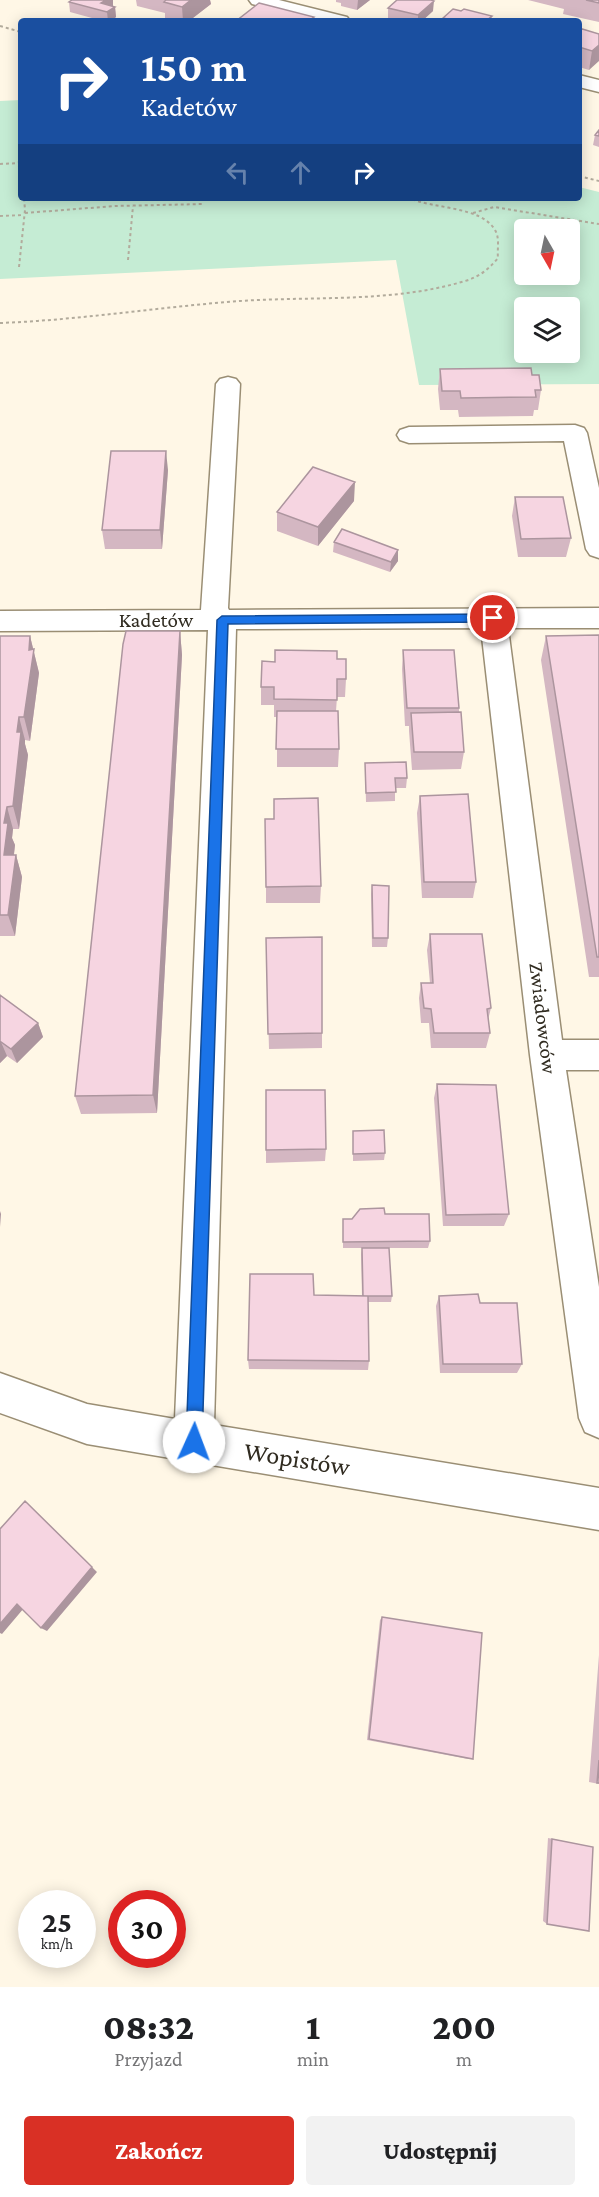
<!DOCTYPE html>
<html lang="pl">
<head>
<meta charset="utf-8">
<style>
	:root { --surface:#fff; --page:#f2f2f2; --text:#202124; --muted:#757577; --accent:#d93025 }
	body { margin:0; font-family:"Crimson Pro",serif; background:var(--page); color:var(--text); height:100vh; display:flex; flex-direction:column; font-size:22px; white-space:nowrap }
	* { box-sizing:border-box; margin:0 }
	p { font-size:20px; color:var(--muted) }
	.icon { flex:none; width:33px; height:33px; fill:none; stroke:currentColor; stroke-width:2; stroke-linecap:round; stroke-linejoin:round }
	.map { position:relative; height:1987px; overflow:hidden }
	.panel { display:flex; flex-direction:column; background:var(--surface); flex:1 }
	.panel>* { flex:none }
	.hud { position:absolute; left:18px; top:18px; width:564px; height:183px; border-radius:6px; box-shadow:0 3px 15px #0003; background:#1a4fa0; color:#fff; overflow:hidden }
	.needle { width:39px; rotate:171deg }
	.fabs { position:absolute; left:514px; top:219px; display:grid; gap:12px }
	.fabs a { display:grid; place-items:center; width:66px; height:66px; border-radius:6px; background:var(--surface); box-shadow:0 3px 15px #0003; font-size:30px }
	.speed { position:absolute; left:18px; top:1890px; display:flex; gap:12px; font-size:30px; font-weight:700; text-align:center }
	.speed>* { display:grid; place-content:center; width:78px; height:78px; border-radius:50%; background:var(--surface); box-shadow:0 3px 15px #0003; line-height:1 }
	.speed small { font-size:15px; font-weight:400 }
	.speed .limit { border:9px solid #d22; background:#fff; color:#111 }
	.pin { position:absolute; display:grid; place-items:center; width:51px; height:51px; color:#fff; margin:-26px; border:3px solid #fff; border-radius:50%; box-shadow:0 2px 6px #0007 }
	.me { position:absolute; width:66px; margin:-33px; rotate:2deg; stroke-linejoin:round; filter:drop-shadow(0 0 4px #0008) }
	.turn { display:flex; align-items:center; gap:21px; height:126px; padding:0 24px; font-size:27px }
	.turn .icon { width:78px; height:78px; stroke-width:2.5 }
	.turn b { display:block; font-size:42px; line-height:51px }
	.lanes { display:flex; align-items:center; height:57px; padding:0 24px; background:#0003; justify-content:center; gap:30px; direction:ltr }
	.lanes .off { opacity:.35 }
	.eta { display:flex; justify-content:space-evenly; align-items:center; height:102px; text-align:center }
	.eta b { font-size:36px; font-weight:800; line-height:42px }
	.action { display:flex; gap:12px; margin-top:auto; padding:12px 24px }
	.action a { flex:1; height:69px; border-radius:6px; background:var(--accent); color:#fff; font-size:24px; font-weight:800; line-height:69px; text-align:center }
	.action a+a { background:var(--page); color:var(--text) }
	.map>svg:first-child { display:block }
</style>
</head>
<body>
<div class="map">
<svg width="599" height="1987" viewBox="0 0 599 1987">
	<rect width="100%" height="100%" fill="#fff7e6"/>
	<path fill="#c5ecd4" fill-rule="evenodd" d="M21,100V198H579V187L599,192V384L419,385L396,260L0,279V101ZM525,230H570V274H525ZM525,308H570V352H525Z"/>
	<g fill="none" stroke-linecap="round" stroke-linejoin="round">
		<defs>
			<path id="minor" d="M249,0H279L347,17L350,21H320L252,4Z
				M579,75L599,80V92L579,87Z
				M228,377L236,379L240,384L228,608L229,610L599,608V628H508L562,1040H599V1070H566L599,1287V1438L585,1432L579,1418L530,1055L481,628L236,629L214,1425L599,1488V1530L87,1444L0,1413V1373L87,1404L175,1419L208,630L0,631V611L201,610L216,384L220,379Z
				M575,425L584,428L587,433L599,488V558L590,555L586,549L564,441L409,443L400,440L397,435L400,430L409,427Z"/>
		</defs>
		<use href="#minor" stroke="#9a8e74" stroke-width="3"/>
		<path stroke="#b2ab9c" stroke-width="2" stroke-dasharray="3 3" stroke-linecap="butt" d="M0,26L21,32
			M21,149V160L18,163L21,173
			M0,164L20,163
			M579,176L599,181
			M25,213L115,206L204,204
			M473,213L494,207L599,224
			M0,216L24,215
			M128,260L133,206
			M19,267L25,210L24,198
			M0,323C80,320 159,307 240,301C315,296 392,303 465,281C479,277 489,269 498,258C497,249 500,238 495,230C481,206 433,209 409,198"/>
		<use href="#minor" fill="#fff" fill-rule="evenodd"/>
	</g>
	<path fill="#d4b7c2" d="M136,0H210L211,4L189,21H168L165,20V13L137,6Z
		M336,0H370L357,10L341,6V3L336,2Z
		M528,0H599V22L563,14L564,9Z
		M69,2L113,6L115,7L116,17L111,21H103L70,12Z
		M388,8L433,11L422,21H399L388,18Z
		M461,11L492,16L491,21H443V18Z
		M579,28L599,34L589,70L579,67Z
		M599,130V147L593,145L595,135Z
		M440,369L532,375L541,390L538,410H534L533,416L459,417L458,410H440L438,389Z
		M168,470L162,549H105L102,530Z
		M515,497L571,538L566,557H518L512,516Z
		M354,501L318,546L277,531V512Z
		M334,542L398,550V561L390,572L333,552Z
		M180,631L182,655L157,1113L81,1114L75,1096Z
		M599,635V977H589L541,660L546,636Z
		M0,636H30L39,673L30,741L25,740V744L28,755L19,829H13L12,838L15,845L14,855H16L22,877L15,936H0Z
		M403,650L459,708V712L464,752L461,769L412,770L409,731V726H405L402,669Z
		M337,659L346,679L345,697H337L336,711L339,749L338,767H277V717H274V705H261V687L275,662Z
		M365,763L407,778L406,788H395V801L366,802Z
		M420,796L476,882L473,898H422L417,813Z
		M372,885L388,938L387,947H372L371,894Z
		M321,886L320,903H266V887Z
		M430,934L491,1008L488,1020L490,1033L486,1048H431L429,1023H421L419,998L421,983H430L427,950Z
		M266,938L322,1033V1048L269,1049Z
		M0,995L38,1023L43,1037L17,1063L7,1056L0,1063Z
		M437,1084L509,1214L504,1226H443L434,1098Z
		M353,1131L385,1153L384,1160L353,1161Z
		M326,1149L325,1161L266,1163V1150Z
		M385,1214L430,1241L428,1248H389L392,1296L391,1302H368L369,1361L368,1370L249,1369L248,1360L314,1295L362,1296L361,1254L362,1248H343V1219H352Z
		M439,1296L480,1303L522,1364L517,1373H440L436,1306Z
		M382,1617L473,1759H468L367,1740L380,1620Z
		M599,1655V1784L589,1782Z
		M548,1838L593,1847L547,1924L543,1921Z"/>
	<path fill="#ac959e" d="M106,0H113V6L105,12L101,3Z
		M191,0H210L211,4L189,21H183L182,7Z
		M358,0H370L357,10Z
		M434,1L433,11L422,21H418V15Z
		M115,7L116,17L111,21H108L107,12Z
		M599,45V61L589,70L592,51Z
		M166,451L168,470L162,549L160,530Z
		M355,482L354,501L318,546V527Z
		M398,550V561L390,572L391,562Z
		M180,631L182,655L157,1113L153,1095Z
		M30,636L39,673L30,741L24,717Z
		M19,717L25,740V744L28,755L19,829L13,806L17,732Z
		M7,807L13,829L12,838L15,845L11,877L4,855V823Z
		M16,855L22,877L15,936L8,915Z
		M38,1023L43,1037L17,1063L11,1049Z
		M1,1042L7,1056L0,1063V1043Z
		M0,1211L1,1214L0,1227Z
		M25,1501L97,1572L47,1631L41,1628Z
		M17,1604L24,1608L2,1634L0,1633V1624Z"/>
	<path fill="#f6d5e1" stroke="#ac959e" stroke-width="1.5" d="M72,0H106L101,3L115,7L107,12L69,2Z
		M166,0H191L182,7L164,2Z
		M397,0H431L434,1L418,15L388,8Z
		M586,0H599V3Z
		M259,3L314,17L309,21H236Z
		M453,9L461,11L464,9L492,16L486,21H450L451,20L443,18Z
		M579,28L599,34V45L592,51L579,47Z
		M599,130V136L595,135Z
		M531,368L532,375H539L541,390H535L536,397L461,398L460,391H442L440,369Z
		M111,451H166L160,530H102Z
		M313,467L355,482L318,527L277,512Z
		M515,497H563L571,538L521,539Z
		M342,529L398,550L391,562L334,542Z
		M126,631H180L153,1095L75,1096L123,644Z
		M599,635V957H597L546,636Z
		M0,636H30L29,650L34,649L24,717H19L17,732H21L13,806L7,807L4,823H8L4,855H16L8,915H0Z
		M275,650L337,651V659H346V679H337V700L274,699V687H261L262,661L275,662Z
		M403,650H454L459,708H407Z
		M277,711H338L339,749H276Z
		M461,712L464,752H414L411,713Z
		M406,762L407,778H395L396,792L366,793L365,763Z
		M468,794L476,882H424L420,796Z
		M318,798L321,886L266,887L265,819H274V799Z
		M372,885L389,886L388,938H373Z
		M430,934H482L491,1008L487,1009L490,1033H434L431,1009L424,1008L421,983H433Z
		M322,937V1033L268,1034L266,938Z
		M0,995L38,1023L11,1049L1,1042L0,1043Z
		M437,1084L496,1085L509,1214L446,1215Z
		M266,1090H325L326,1149L266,1150Z
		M384,1130L385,1153L353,1154V1131Z
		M384,1208L385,1214H429L430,1241L343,1242V1219H352L360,1209Z
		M362,1248H389L392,1296H363Z
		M250,1274H313L314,1295L368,1296L369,1361L248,1360Z
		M478,1294L480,1303H517L522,1364H443L439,1296Z
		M25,1501L92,1567L41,1628L17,1604L0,1624V1529Z
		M382,1617L482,1633L473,1759L369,1739Z
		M599,1760V1783H597Z
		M552,1839L593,1847L589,1931L547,1924Z"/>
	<path fill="#1a73e8" stroke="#114b97" stroke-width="1.5" d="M493,614L498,618L493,622L228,624L202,1442L200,1448L194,1450L188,1448L186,1442L217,620L222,616Z"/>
	<g text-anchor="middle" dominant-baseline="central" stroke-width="5" stroke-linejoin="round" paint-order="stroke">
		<g font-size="21" fill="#302b20" stroke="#fff">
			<text x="156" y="620">Kadetów</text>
			<text transform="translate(543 1018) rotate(83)">Zwiadowców</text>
		</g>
		<g font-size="26" fill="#302b20" stroke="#fff">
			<text transform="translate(297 1459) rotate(9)">Wopistów</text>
		</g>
	</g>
</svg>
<div class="fabs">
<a><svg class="needle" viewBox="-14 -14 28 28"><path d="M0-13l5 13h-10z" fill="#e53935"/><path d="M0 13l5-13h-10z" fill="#757577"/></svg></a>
<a><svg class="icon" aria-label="layers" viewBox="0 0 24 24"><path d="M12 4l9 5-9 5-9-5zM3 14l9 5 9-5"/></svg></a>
</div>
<div class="speed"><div>25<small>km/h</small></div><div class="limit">30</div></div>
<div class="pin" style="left:493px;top:618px;background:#d93025"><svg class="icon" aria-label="arrive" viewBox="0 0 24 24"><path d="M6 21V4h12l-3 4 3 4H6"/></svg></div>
<svg class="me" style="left:194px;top:1442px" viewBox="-20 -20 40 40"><circle r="19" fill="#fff"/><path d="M0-13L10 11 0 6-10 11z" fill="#1a73e8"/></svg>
<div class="hud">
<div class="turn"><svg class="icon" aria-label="right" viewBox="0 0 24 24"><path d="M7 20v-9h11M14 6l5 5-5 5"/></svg><div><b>150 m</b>Kadetów</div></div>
<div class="lanes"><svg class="icon off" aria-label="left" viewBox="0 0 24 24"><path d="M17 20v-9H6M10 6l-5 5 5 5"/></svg><svg class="icon off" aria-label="ahead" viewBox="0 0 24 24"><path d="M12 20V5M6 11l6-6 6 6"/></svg><svg class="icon" aria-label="right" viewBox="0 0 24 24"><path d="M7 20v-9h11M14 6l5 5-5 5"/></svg></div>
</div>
</div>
<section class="panel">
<div class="eta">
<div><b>08:32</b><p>Przyjazd</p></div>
<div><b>1</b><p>min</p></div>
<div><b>200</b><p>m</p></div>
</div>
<div class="action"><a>Zakończ</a><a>Udostępnij</a></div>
</section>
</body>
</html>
